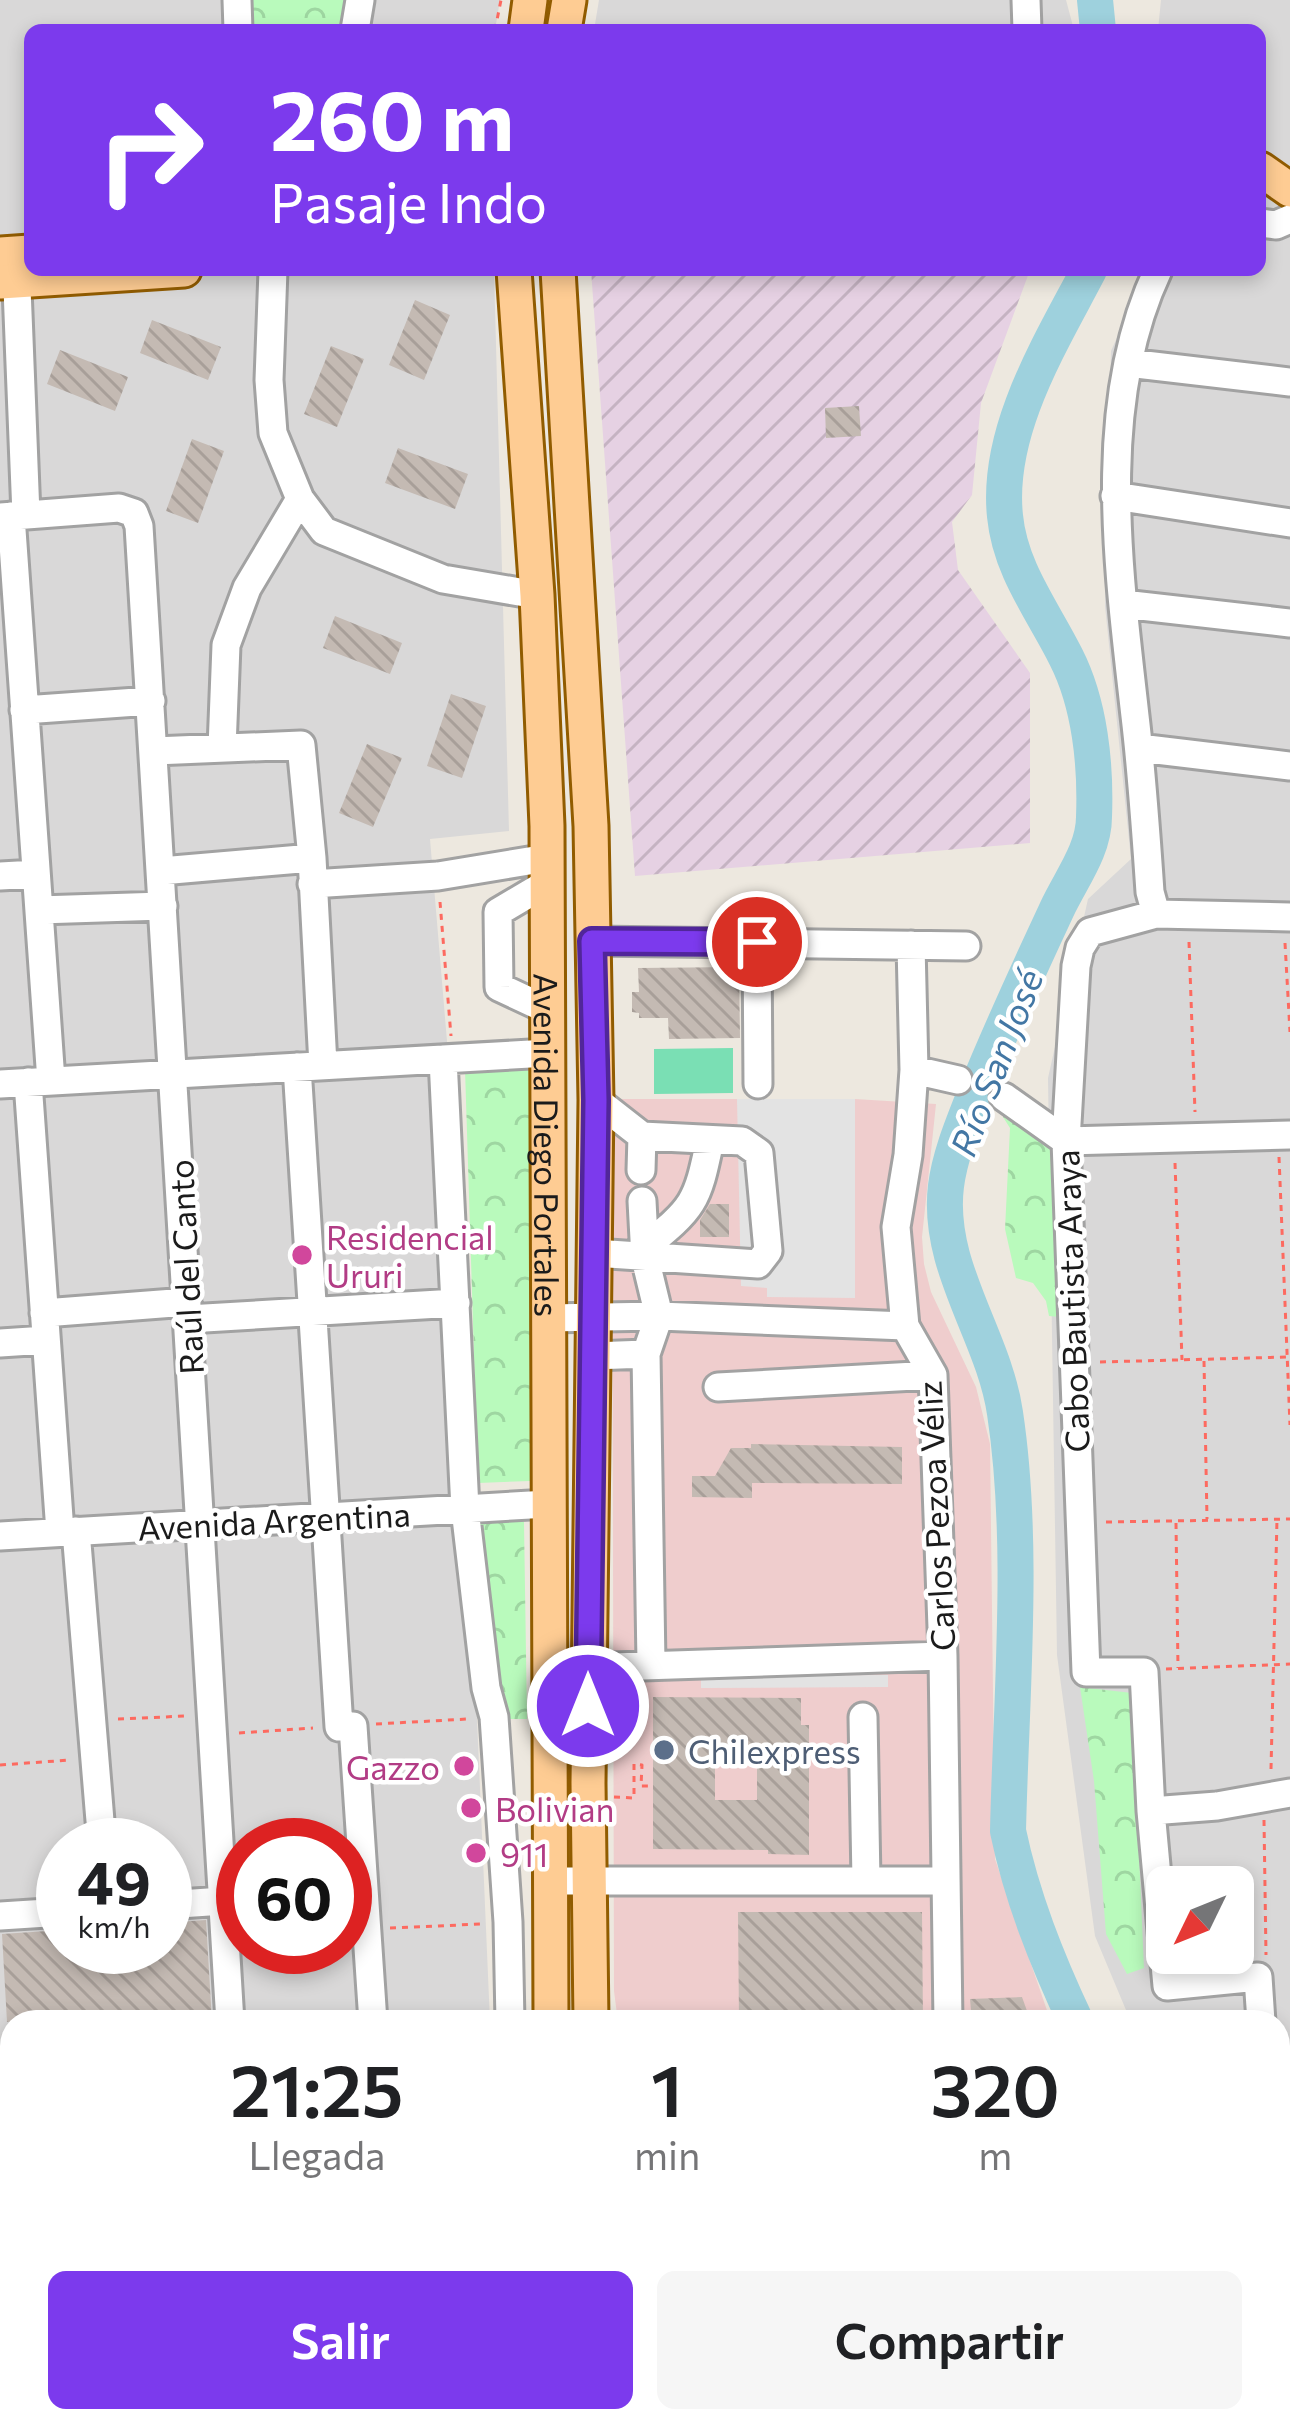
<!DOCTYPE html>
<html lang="es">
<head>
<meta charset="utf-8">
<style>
	:root { --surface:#fff; --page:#f6f6f6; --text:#202124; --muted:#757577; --accent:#7c3aed }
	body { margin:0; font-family:Commissioner,sans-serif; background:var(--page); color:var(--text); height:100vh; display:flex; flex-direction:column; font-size:45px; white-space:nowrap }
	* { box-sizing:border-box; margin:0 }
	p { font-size:39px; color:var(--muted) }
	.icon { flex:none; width:66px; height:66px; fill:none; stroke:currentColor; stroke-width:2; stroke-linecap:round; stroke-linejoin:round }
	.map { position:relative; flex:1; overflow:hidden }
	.panel { position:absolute; left:0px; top:2010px; width:1290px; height:423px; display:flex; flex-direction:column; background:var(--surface); border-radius:36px 36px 0 0; box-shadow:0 6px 18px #0003 }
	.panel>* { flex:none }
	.top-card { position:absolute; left:24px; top:24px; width:1242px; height:252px; border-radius:18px; box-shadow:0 6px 18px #0003; background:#7c3aed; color:#fff; overflow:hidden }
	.needle { width:78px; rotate:227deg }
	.tools { position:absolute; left:1146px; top:1866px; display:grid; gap:24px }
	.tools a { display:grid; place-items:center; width:108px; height:108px; border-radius:18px; background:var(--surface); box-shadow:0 6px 18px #0003; font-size:60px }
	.speed { position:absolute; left:36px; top:1818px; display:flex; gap:24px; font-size:60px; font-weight:700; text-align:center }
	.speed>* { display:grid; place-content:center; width:156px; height:156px; border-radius:50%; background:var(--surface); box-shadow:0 6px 18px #0003; line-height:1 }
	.speed small { font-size:30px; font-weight:400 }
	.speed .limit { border:18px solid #d22; background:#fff; color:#111 }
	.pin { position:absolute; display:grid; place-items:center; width:102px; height:102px; color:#fff; margin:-51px; border:6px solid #fff; border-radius:50%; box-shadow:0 3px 12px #0007 }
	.me { position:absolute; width:132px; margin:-66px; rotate:0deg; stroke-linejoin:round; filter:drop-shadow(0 0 9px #0008) }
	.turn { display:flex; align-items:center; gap:42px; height:252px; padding:0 48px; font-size:54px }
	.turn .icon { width:156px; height:156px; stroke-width:2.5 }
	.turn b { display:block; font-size:84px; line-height:102px }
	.eta { display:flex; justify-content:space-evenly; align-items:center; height:204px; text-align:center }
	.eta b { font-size:72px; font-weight:600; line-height:84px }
	.cta { display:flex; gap:24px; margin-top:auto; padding:24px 48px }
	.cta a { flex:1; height:138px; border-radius:18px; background:var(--accent); color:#fff; font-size:48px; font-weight:600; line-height:138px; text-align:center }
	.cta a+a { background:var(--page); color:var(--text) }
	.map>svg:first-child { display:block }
</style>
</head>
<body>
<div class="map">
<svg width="1290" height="2431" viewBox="0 0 1290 2431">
	<defs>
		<pattern id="industrial-furrows" width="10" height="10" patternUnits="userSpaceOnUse" patternTransform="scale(3)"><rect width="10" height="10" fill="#e6d1e3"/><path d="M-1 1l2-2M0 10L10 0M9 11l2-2" fill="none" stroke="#c5b3c2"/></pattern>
		<pattern id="park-crowns" width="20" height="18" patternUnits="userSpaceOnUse" patternTransform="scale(3)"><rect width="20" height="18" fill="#b9fabc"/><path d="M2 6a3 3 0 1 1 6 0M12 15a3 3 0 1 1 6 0" fill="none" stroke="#9ed6a1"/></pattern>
		<pattern id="building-back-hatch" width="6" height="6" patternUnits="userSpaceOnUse" patternTransform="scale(3)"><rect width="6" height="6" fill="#c4bab3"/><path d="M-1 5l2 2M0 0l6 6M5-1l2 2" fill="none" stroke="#a89f99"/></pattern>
	</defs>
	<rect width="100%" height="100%" fill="#ede8df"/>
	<path fill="#d9d8d8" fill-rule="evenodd" d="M0,0H500L495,30H30V270H494L509,831L430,839L449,1065L490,2022H12V2165H0ZM63,1845H165V1947H63ZM243,1845H345V1947H243Z
		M599,0H1066L1074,30H594Z
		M1161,0H1290V2125L1278,2126V2022H1131L1095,1936L1057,1655L1048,1078L1088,899L1131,859L1105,606L1111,351L1147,270H1260V30H1158ZM1167,1887H1233V1953H1167Z
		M1290,2215V2431H1135L1141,2421H1278V2216Z
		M630,2421H977L974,2431H630Z"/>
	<path fill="#efcdcd" d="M612,1099H855L936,1104L922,1237L924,1264L931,1292L976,1387L990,1444L995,1859L1051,2022H618L614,1991Z"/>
	<path fill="url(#industrial-furrows)" d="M591,270H1030L981,403L972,495L952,522L958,570L1030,673V843L635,876Z"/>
	<path fill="url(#park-crowns)" d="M244,0H346L341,30H245Z
		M531,1064L530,1481L478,1483L465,1069Z
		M1004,1097L1066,1141L1071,1318L1049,1316L1046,1301L1033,1283L1016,1278L1005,1229L1010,1128L1003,1117Z
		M475,1520L524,1522L527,1719H504L502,1691L492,1688Z
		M1080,1687L1132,1693L1144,1968L1127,1974L1106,1934L1094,1781Z"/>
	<path fill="#7adfb4" d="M733,1048V1093L654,1094V1049Z"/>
	<path fill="#e3e3e3" d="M737,1099H855V1298L767,1297V1288L741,1286Z
		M888,1675V1687L701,1688V1676Z"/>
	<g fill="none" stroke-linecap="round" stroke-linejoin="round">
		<path stroke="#9ed1dd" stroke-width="36" d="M1095,0L1098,30
			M1076,2022C1047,1960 1022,1898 1008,1831C1011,1696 1025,1545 1005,1413C994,1336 936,1267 946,1186C950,1154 964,1122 976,1091C1001,1030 1029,969 1057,909C1071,879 1094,850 1094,817C1096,765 1090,704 1066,657C1043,611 1010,569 1005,516C996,430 1051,343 1089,270
			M1034,2431L1038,2421"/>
	</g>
	<path fill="url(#building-back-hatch)" fill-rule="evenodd" d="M415,300L450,315L424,380L389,365Z
		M152,320L221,347L208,380L140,353Z
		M331,346L364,359L337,427L304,414Z
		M60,350L128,377L115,411L47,384Z
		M859,406L861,436L826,438L825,408Z
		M192,439L224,451L198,523L166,511Z
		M398,448L468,474L455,509L385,483Z
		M335,616L402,643L390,674L323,648Z
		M451,694L486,706L462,778L427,766Z
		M367,744L402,758L373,827L339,813Z
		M739,967L740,1038L669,1039L668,1018H639V1013L632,1012V992H639L638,968Z
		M710,1204H729V1237H700V1220Z
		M751,1444L902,1447V1484L752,1483V1498L692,1497V1476H715L731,1448H751Z
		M653,1697L801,1698V1725H809V1855L768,1854V1850L653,1849ZM715,1755L757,1756V1800H715Z
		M738,1912H922L923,2022H739Z
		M206,1920L212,2022H7L2,1934L63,1930V1947H165V1923Z
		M1022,1997L1031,2022H972L970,1999Z"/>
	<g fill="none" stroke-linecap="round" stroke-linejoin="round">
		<defs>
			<path id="minor" d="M237,0L238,30
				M1026,0L1027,30
				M355,30L360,0
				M1260,223L1276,225L1290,219
				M16,263L26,515
				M273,270L269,380L273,433L300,499L324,531L443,579L537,595
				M1128,363L1290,382
				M1115,496L1290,523
				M11,516L51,1081
				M0,517L119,508L134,513L139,526L230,2022
				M1123,604L1290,623
				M24,710L151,701
				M222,748L226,645L247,588L300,499
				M1139,748L1290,766
				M154,751L301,745L312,858L323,1065
				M161,871L312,858
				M0,876L36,874
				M547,883L498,912L499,987L548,1010
				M312,884L438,876L547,858
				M39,910L163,906
				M1156,914L1150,892C1146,833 1142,775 1135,716C1119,572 1094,406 1158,270
				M593,941L966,946
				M757,942L758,1084
				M911,945L914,1070L908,1155L896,1227L905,1326L933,1375L943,1656L948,2022
				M443,1059L465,1509L486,1688L494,1717L508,1922L510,2022
				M297,1067L339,1727L353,1726L373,2022
				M914,1070L958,1080
				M28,1082L60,1532
				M0,1084L548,1053
				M1004,1097L1066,1141L1290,1135
				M596,1100L642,1136L641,1170
				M642,1201L645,1258L659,1316L646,1354L651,1663
				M644,1248C694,1207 697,1204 710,1140
				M594,1253L758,1264L768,1251L759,1153L742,1141L642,1136
				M44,1313L187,1302
				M548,1318L659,1316L905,1326
				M188,1319L456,1303
				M0,1343L46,1340
				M593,1356L646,1354
				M718,1387L933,1375
				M76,1531L102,1845
				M0,1536L548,1504
				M552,1669L943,1656
				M863,1717L866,1880
				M1151,1811L1217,1806L1290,1793
				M551,1881H946
				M165,1905L223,1901
				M0,1916L63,1912
				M1261,2022L1258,1977L1167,1986L1151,1811L1144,1672H1086L1066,1141L1076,966L1080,948L1090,932L1156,914L1290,917
				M0,2206L12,2205
				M1278,2210L1290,2209
				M0,2330H12
				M1278,2339L1290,2342
				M162,2421L165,2431
				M536,2421V2431
				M781,2421L782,2431
				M996,2431L999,2421
				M1105,2431L1109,2421"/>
			<g id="major">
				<path d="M526,30L530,0"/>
				<path d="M564,30L569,0"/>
				<path d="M1260,169L1290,190"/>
				<path d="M0,254L30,252"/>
				<path id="s1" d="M514,270L537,595L547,826L551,2022"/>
				<path d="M558,270L591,826L596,1100L588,1783L591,2022"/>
				<path d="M0,282L184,270"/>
				<path d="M1278,2164L1290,2163"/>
				<path d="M0,2252L12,2251"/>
				<path d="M0,2292L11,2294"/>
				<path d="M562,2421L563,2431"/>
				<path d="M597,2421V2431"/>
				<path d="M630,2431L631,2421"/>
			</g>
		</defs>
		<use href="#minor" stroke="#a2a2a2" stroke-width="33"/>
		<use href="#major" stroke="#915c00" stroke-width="39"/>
		<path stroke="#fd6a60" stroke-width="3" stroke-dasharray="6 6" stroke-linecap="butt" d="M495,30L501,0
			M440,902L451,1036
			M1189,942L1195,1112
			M1285,943L1290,1032
			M1279,1157L1290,1425
			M1175,1163L1182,1360
			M1204,1361L1207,1519
			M1100,1362L1288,1357
			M1106,1522L1290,1519
			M1176,1523L1178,1668
			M1166,1669L1290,1664
			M118,1719L186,1716
			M376,1724L468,1719
			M239,1733L313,1728
			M0,1765L70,1760
			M1271,1769L1277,1519
			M614,1797L634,1798V1764L642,1765L641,1786H653
			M1264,1820L1266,1955
			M390,1928L482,1924"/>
		<use href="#minor" stroke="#fff" stroke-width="27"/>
		<use href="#major" stroke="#fecc93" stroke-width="33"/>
	</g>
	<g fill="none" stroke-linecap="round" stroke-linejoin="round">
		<defs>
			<path id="route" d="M588,1706L596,1100L592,941L757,942"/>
		</defs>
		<use href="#route" stroke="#51269a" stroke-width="30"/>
		<use href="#route" stroke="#7c3aed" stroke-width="21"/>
	</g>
	<g fill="#d1479c" stroke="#fff" stroke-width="4.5">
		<circle cx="302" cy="1255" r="12"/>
		<circle cx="464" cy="1766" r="12"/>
		<circle cx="471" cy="1808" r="12"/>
		<circle cx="476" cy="1853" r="12"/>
	</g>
	<circle fill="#5c6f8a" stroke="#fff" stroke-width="4.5" cx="664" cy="1750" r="12"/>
	<g text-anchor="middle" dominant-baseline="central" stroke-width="9" stroke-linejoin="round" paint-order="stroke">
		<g font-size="33" fill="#1b1b1b" stroke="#fff">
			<text stroke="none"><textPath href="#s1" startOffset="876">Avenida Diego Portales</textPath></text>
			<text transform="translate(185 1267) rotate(-93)">Raúl del Canto</text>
			<text transform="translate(1071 1301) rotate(-92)">Cabo Bautista Araya</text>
			<text transform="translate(935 1516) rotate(-93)">Carlos Pezoa Véliz</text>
			<text transform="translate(274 1520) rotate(-3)">Avenida Argentina</text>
		</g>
		<g font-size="33" fill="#b23c85" stroke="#fff" text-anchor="start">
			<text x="326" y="1236">Residencial<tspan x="326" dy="38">Ururi</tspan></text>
			<text x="440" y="1766" text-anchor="end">Gazzo</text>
			<text x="495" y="1808">Bolivian</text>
			<text x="500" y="1853">911</text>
		</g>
		<g font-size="33" fill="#4e5e75" stroke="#fff" text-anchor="start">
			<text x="688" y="1750">Chilexpress</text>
		</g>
		<g font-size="36" font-style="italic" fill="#4377a4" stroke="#fff">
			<text transform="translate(995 1062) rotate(-69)">Río San José</text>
		</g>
	</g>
</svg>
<div class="tools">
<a><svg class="needle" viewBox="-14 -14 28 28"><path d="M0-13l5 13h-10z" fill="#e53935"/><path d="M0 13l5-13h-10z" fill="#757577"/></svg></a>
</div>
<div class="speed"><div>49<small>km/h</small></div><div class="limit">60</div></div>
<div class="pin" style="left:757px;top:942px;background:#d93025"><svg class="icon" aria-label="arrive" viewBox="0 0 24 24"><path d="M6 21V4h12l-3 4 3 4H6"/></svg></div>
<svg class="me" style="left:588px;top:1706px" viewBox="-20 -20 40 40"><circle r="17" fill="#7c3aed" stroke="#fff" stroke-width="3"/><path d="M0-11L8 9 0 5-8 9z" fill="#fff"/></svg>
<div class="top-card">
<div class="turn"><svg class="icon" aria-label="right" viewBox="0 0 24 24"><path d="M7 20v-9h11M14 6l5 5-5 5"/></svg><div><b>260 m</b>Pasaje Indo</div></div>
</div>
<section class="panel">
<div class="eta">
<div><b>21:25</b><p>Llegada</p></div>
<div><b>1</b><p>min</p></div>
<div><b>320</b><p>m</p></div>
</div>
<div class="cta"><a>Salir</a><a>Compartir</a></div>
</section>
</div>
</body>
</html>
